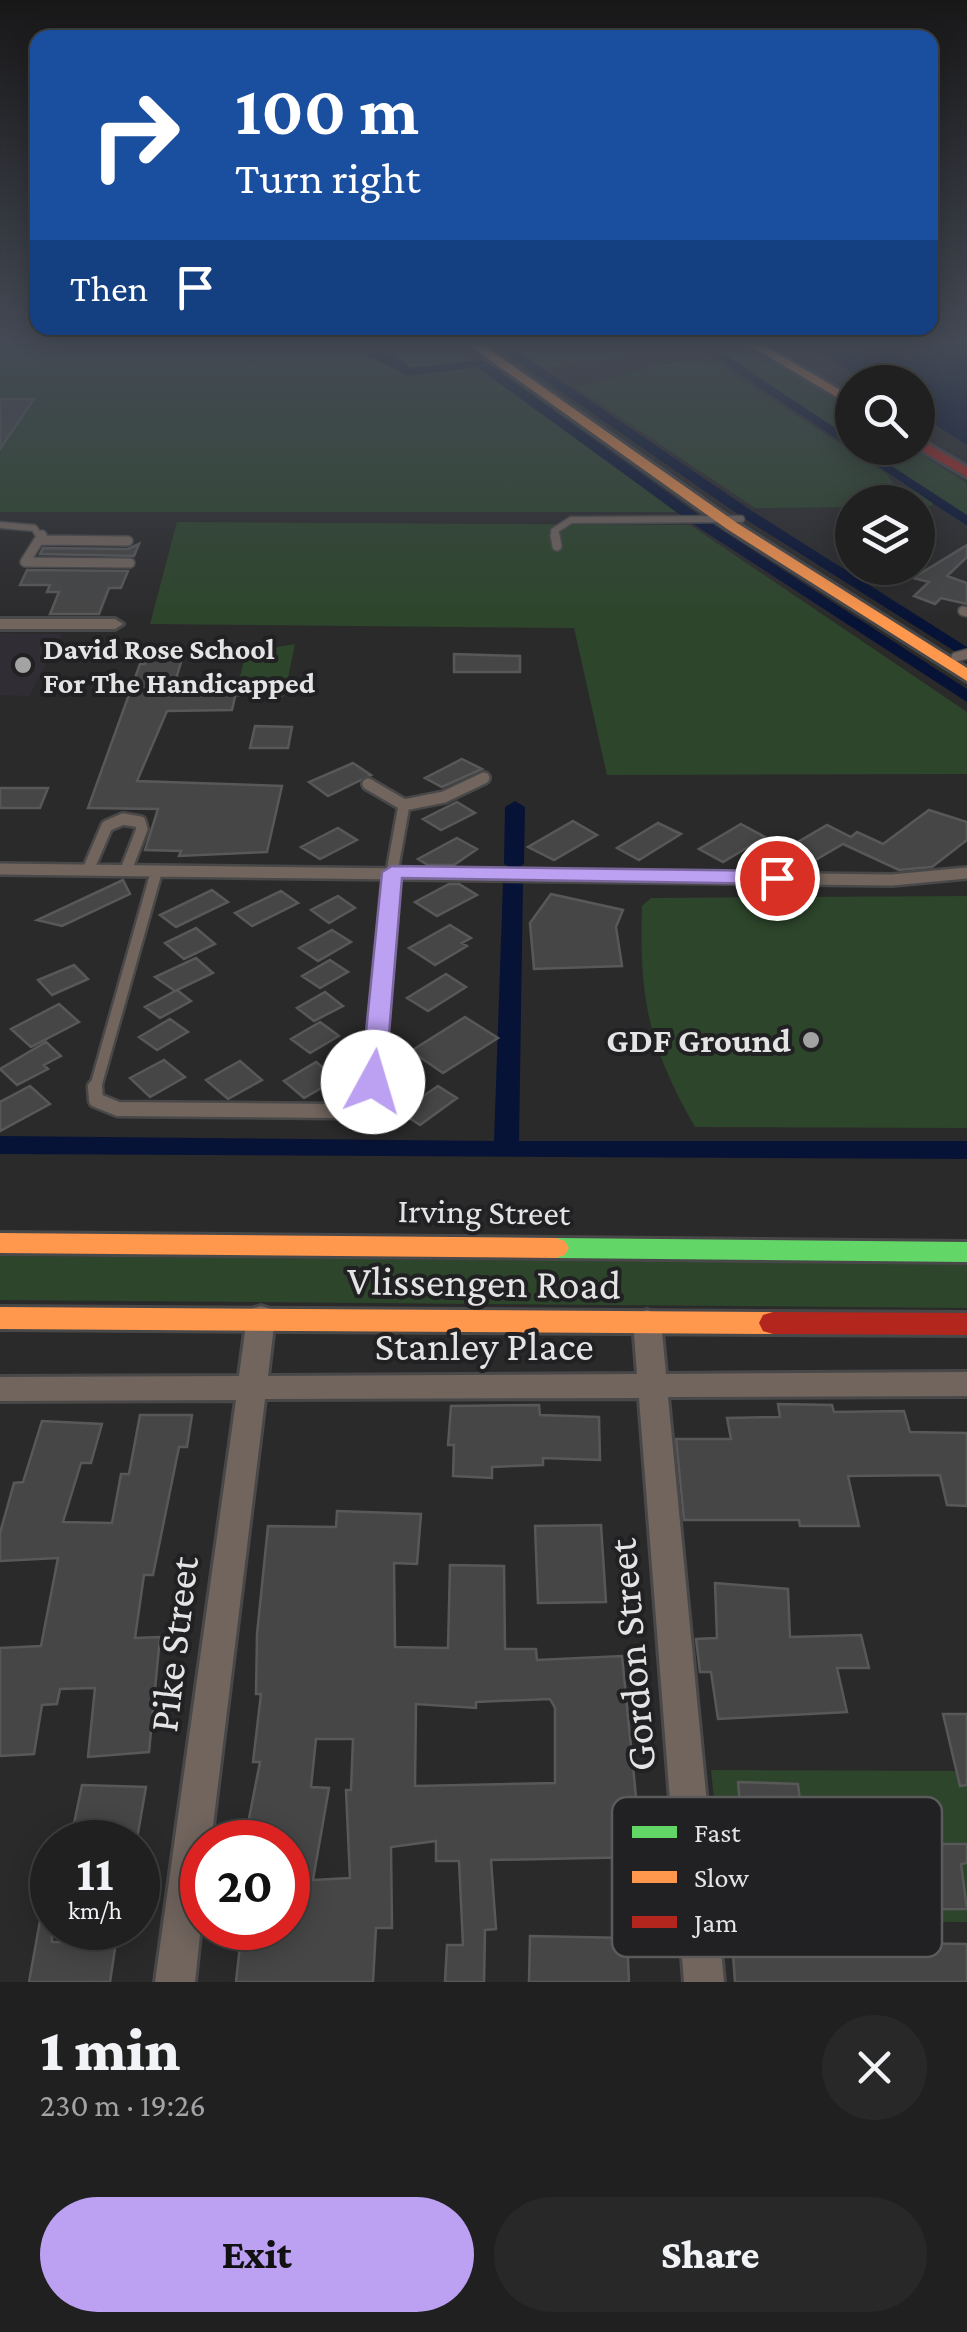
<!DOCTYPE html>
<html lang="en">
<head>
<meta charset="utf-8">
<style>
	:root { --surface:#202020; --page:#282829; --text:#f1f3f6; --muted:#a2a3a5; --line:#3d3e3e; --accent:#bca0f2 }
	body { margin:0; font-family:"Crimson Pro",serif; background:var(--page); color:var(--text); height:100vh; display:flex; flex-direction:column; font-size:38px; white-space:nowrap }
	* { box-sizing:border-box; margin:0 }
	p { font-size:32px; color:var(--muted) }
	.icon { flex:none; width:55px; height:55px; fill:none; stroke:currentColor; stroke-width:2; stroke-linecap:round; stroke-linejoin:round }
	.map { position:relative; height:1982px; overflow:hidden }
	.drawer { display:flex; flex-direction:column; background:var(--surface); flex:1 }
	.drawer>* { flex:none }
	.guide { position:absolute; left:30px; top:30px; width:908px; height:305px; border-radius:20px; box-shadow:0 5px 25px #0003,0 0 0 2px var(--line); background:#1a4fa0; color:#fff; overflow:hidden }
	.controls { position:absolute; left:835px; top:365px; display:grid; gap:20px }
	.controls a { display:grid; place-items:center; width:100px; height:100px; border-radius:50%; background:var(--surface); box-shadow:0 5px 25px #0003,0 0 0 2px var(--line); font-size:50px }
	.speed { position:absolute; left:30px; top:1820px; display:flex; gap:20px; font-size:50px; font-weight:700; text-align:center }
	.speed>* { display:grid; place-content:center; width:130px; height:130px; border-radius:50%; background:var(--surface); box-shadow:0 5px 25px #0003,0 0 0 2px var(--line); line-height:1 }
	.speed small { font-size:25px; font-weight:400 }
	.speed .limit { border:15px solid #d22; background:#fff; color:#111 }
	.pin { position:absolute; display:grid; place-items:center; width:85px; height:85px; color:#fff; margin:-42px; border:5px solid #fff; border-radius:50%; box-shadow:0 2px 10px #0007 }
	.me { position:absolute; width:110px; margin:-55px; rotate:6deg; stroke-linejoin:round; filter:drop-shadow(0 0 8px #0008) }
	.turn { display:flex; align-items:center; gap:35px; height:210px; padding:0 40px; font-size:45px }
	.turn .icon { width:130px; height:130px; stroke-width:2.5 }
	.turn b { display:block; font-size:70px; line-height:85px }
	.then { display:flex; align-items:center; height:95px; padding:0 40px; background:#0003; gap:20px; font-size:38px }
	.round { display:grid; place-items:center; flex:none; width:105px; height:105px; border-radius:52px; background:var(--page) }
	.summary { display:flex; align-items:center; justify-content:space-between; height:170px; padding:0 40px }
	h1 { font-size:60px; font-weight:800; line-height:75px }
	.button { display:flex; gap:20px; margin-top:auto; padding:20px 40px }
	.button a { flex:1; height:115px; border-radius:60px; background:var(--accent); color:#111; font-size:40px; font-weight:800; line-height:115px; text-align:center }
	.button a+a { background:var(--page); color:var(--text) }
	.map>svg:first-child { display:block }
</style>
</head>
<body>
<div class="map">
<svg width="967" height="1982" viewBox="0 0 967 1982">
	<rect width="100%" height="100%" fill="#2b2a2b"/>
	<path fill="#312d35" d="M0,633L62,634L29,696L0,695Z"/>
	<path fill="#2d452b" d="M0,345H451L676,512H0Z
		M509,345H688L695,349L543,368Z
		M699,345H752L852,411V448H911L967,483V527L932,502V506L852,502V507L755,508L575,387C622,381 673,349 720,366L887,474L898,490L916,493Z
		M177,522L690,525L967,712V774L607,775L574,628L150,624Z
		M295,644L284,697H235L246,652Z
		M967,896V1128L695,1127C649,1046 639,1000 642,906L651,898Z
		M0,1256L967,1264V1308L0,1300Z
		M711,1770L967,1771V1922L727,1921Z"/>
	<path fill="#071336" d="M809,345H967V445L918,414V382H866Z"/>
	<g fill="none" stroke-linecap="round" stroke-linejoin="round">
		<path fill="#071336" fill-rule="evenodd" d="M348,345C370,345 395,354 411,368L483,360L703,518L967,689V702L693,524L477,367L408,376Z
			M494,345H508L752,511L967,647V659L742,517Z
			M696,345H710L852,439V448H864L967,515V526Z
			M515,801L525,807L524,864L514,870L504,864L505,807Z
			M513,877L523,883L519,1141H967V1159L0,1154V1136L494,1141L503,883Z"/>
	</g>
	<path fill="#464646" stroke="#595859" stroke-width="2.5" fill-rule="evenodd" d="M0,399H34L0,449Z
		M139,544L134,556L40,554L43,548L128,549Z
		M967,545V557L947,576L967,583V604L941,598L935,604L914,596L929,582L913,578Z
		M27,570L128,571L121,588H109L99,614H50L59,592H47L50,585H20Z
		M150,651L184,652L173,689L237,688L232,710L167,711L137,781L282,786L267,852L179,856L181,851L145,850L158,809L88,808L140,664H145Z
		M454,654L520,656V672H454Z
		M255,726L292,727L288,748H250Z
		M462,759L482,769L442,787L425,778Z
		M353,763L371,775L328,796L309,782Z
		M0,788H48L40,808H0Z
		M457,802L475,813L441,830L423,819Z
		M929,810L967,822V840L932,867L899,870L843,844L812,862L786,849L827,825L851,837L857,832L883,844Z
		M573,821L597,835L554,860L528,847Z
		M658,823L681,834L639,860L617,848Z
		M741,824L765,837L723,862L699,849Z
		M338,828L357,840L320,859L301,847Z
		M457,838L477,849L454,865H428L418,859Z
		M123,880L130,894L62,926L37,920Z
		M449,884H459L477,895L437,916L415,902Z
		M212,890L228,902L176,927L160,915Z
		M281,891L298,903L252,926L235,913Z
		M551,894L623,910L616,927L622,966L534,969L530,923Z
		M338,896L355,908L329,923L311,910Z
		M450,925L471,938L462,943L467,946L435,965L409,948Z
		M196,928L215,944L184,959L165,943Z
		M332,930L351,942L318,961L299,948Z
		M196,958L213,973L177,990L191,1001L160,1018L145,1007L175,991L155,977Z
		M330,960L348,972L320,988L302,976Z
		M74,965L88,979L52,995L38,980Z
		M446,974L466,987L428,1011L407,998Z
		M325,992L343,1006L314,1021L297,1008Z
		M59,1004L79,1022L31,1047L11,1029Z
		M465,1017L498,1038L443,1073L411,1051Z
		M170,1019L188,1032L157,1050L139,1037Z
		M320,1022L339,1036L310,1053L291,1039Z
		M46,1042L61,1056L44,1065L48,1069L17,1085L0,1069Z
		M164,1060L185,1077L150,1097L130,1078Z
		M240,1061L262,1080L228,1099L206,1080Z
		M316,1062L337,1079L304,1098L284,1081Z
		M30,1086L50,1104L0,1131V1102Z
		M438,1086L457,1098L420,1125L400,1112Z
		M778,1404L832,1405L834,1412L904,1411L910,1432L967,1433V1506L947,1505L940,1475L848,1476L859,1526H800L799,1520H684L676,1439H731L727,1418L780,1417Z
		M539,1405L540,1415L599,1417L600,1460L543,1458V1465L492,1467V1478L453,1476L454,1445H448L451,1406Z
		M140,1415H192L187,1447H179L153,1575H144L135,1638L160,1637L149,1752L88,1757L95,1688L60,1689L57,1704L42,1705L34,1754L0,1756V1648L41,1646L58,1558L0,1561V1533L14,1483L23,1482L42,1421L102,1424L91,1463H81L63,1522L112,1523L121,1474H129Z
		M337,1511L421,1514L417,1564L394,1563L395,1647L448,1648L450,1565L504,1566L505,1649H536L537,1660L622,1656L642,1857L491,1860L496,1929L485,1930L484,1982H445L447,1945H463L459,1861H436V1841L391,1847L392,1928H376L373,1982H236L241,1936L288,1935V1842L245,1839L260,1762H253L261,1694H256L257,1634L268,1526L336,1527ZM550,1699L555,1708V1783L415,1786L416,1704L476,1708V1702ZM316,1739H353L351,1790H346L350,1878L313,1880L329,1788L311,1787Z
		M601,1525L606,1602L538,1603L535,1526Z
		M715,1583L788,1589L790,1637L861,1635L869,1668H837L847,1712L718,1719L711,1672H700L696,1639L717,1638Z
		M943,1714H967V1785L960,1786Z
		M738,1782L798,1784L808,1870H885L880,1844H967V1863L961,1864L967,1909L844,1910L843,1900L748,1896Z
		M82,1785L146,1787L137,1839L71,1838Z
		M43,1904L52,1905V1942H116L110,1982H29Z
		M530,1936L627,1938L629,1982H529Z
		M732,1940L967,1944V1982H735Z"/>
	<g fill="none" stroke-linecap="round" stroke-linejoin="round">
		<defs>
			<path id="lane-far3" d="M0,525L34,528L40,537
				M555,537L554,531L571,520L741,519"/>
			<path id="lane-far2" d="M42,535L25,562L130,563
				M555,535L557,546
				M41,540L128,541
				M963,611L967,612
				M956,657L967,654
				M479,780L484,778"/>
			<path id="lane-far1" d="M368,784L404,805L444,797L484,778
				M0,869L892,880L967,873
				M88,870L107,826L123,819L140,822L142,829L126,870
				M95,1089L156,873
				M369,1089L392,872L404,805"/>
			<path id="lane" d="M95,1087L96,1100L118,1109L340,1111L364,1099L370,1087"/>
			<path id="street" d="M0,619H115L123,624L115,629H0Z
				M261,1306L271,1309L275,1317L268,1376L637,1374L633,1321L637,1313L647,1310L657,1313L661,1321L666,1374L967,1372V1396L668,1397L724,1982H684L639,1398L265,1399L211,1842H202V1916L195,1982H155L236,1400L0,1401V1377L239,1376L247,1317L251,1309Z"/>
			<path id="fast" d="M556,1238L967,1242V1262L556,1258L547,1255L543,1248L547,1241Z"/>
			<path id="slow" d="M469,345H483L737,523L967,668V681L727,529Z
				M749,345H763L852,397V406Z
				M0,1233L556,1238L565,1241L569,1248L565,1255L556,1258L0,1253Z
				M0,1307L773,1312L783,1315L787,1323L783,1331L773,1334L0,1329Z"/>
			<path id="jam" d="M918,438L967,467V477L917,448Z
				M773,1312L967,1313V1335L773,1334L763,1331L759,1323L763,1315Z"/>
		</defs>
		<use href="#lane-far3" stroke="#494849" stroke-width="9"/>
		<use href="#lane-far2" stroke="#494849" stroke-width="12"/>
		<use href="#lane-far1" stroke="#494849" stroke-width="16"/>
		<use href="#lane" stroke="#494849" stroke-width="19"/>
		<use href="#street" stroke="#494849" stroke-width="6"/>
		<use href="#fast" stroke="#494849" stroke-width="6"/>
		<use href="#slow" stroke="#494849" stroke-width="6"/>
		<use href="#jam" stroke="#494849" stroke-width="6"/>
		<use href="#lane-far3" stroke="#71655e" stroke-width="6"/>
		<use href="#lane-far2" stroke="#71655e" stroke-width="9"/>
		<use href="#lane-far1" stroke="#71655e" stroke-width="11"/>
		<use href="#lane" stroke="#71655e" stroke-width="14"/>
		<use href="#street" fill="#71655e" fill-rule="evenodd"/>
		<use href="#fast" fill="#63d668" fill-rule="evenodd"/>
		<use href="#slow" fill="#ff974d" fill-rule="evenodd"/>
		<use href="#jam" fill="#b3261e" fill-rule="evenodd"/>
	</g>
	<linearGradient id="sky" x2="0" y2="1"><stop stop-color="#181718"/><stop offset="0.55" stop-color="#444a55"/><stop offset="1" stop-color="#444a55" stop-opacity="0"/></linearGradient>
	<rect width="967" height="622" fill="url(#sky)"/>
	<path fill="#bca0f2" stroke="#7a689d" stroke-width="2.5" d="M392,866L777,871L787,878L777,884L402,878L385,1082L373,1090L361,1082L382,872Z"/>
	<g fill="#a4a3a4" stroke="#212022" stroke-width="4">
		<circle cx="23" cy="665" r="10"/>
		<circle cx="811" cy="1040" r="10"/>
	</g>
	<g text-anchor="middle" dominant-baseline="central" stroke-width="8" stroke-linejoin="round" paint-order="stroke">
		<g font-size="30" font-weight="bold" fill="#e5e4e5" stroke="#212022" text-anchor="start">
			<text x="43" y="648">David Rose School<tspan x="43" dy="34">For The Handicapped</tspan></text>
		</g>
		<g font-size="35" font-weight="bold" fill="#e5e4e5" stroke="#212022" text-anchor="end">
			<text x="791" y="1040">GDF Ground</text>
		</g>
		<g font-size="35" fill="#e5e4e5" stroke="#212022">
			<text transform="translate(484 1212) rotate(1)">Irving Street</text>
		</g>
		<g font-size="42" fill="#e5e4e5" stroke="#212022">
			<text transform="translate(484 1282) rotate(1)">Vlissengen Road</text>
			<text x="484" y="1345">Stanley Place</text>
			<text transform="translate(173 1644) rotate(-83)">Pike Street</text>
			<text transform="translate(631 1655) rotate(-95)">Gordon Street</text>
		</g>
	</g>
	<rect x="612" y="1797" width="330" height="160" rx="15" fill="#212022" stroke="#5c5b5c" stroke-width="2.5"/>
	<rect x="632" y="1826" width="45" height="12" fill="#63d668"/>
	<rect x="632" y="1871" width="45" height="12" fill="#ff974d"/>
	<rect x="632" y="1916" width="45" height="12" fill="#b3261e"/>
	<g font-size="28" fill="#e5e4e5">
		<text x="694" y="1842">Fast</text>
		<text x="694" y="1887">Slow</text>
		<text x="694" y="1932">Jam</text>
	</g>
</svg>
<div class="controls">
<a><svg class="icon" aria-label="search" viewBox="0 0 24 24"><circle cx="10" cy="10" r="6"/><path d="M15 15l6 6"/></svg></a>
<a><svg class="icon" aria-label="layers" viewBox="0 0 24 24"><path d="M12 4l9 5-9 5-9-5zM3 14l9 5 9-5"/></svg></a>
</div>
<div class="speed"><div>11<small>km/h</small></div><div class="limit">20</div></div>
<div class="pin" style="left:777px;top:878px;background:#d93025"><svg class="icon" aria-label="arrive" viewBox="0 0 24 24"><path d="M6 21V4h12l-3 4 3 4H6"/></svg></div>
<svg class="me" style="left:373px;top:1082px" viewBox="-20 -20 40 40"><circle r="19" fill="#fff"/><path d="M0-13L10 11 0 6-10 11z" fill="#bca0f2"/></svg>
<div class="guide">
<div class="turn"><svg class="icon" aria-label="right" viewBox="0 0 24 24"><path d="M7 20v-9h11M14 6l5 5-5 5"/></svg><div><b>100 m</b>Turn right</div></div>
<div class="then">Then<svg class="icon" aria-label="arrive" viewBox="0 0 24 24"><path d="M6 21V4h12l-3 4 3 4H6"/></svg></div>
</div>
</div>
<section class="drawer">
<div class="summary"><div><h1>1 min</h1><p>230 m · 19:26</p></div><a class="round"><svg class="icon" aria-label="close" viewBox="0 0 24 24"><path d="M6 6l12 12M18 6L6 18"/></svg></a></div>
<div class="button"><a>Exit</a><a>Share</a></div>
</section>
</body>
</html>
